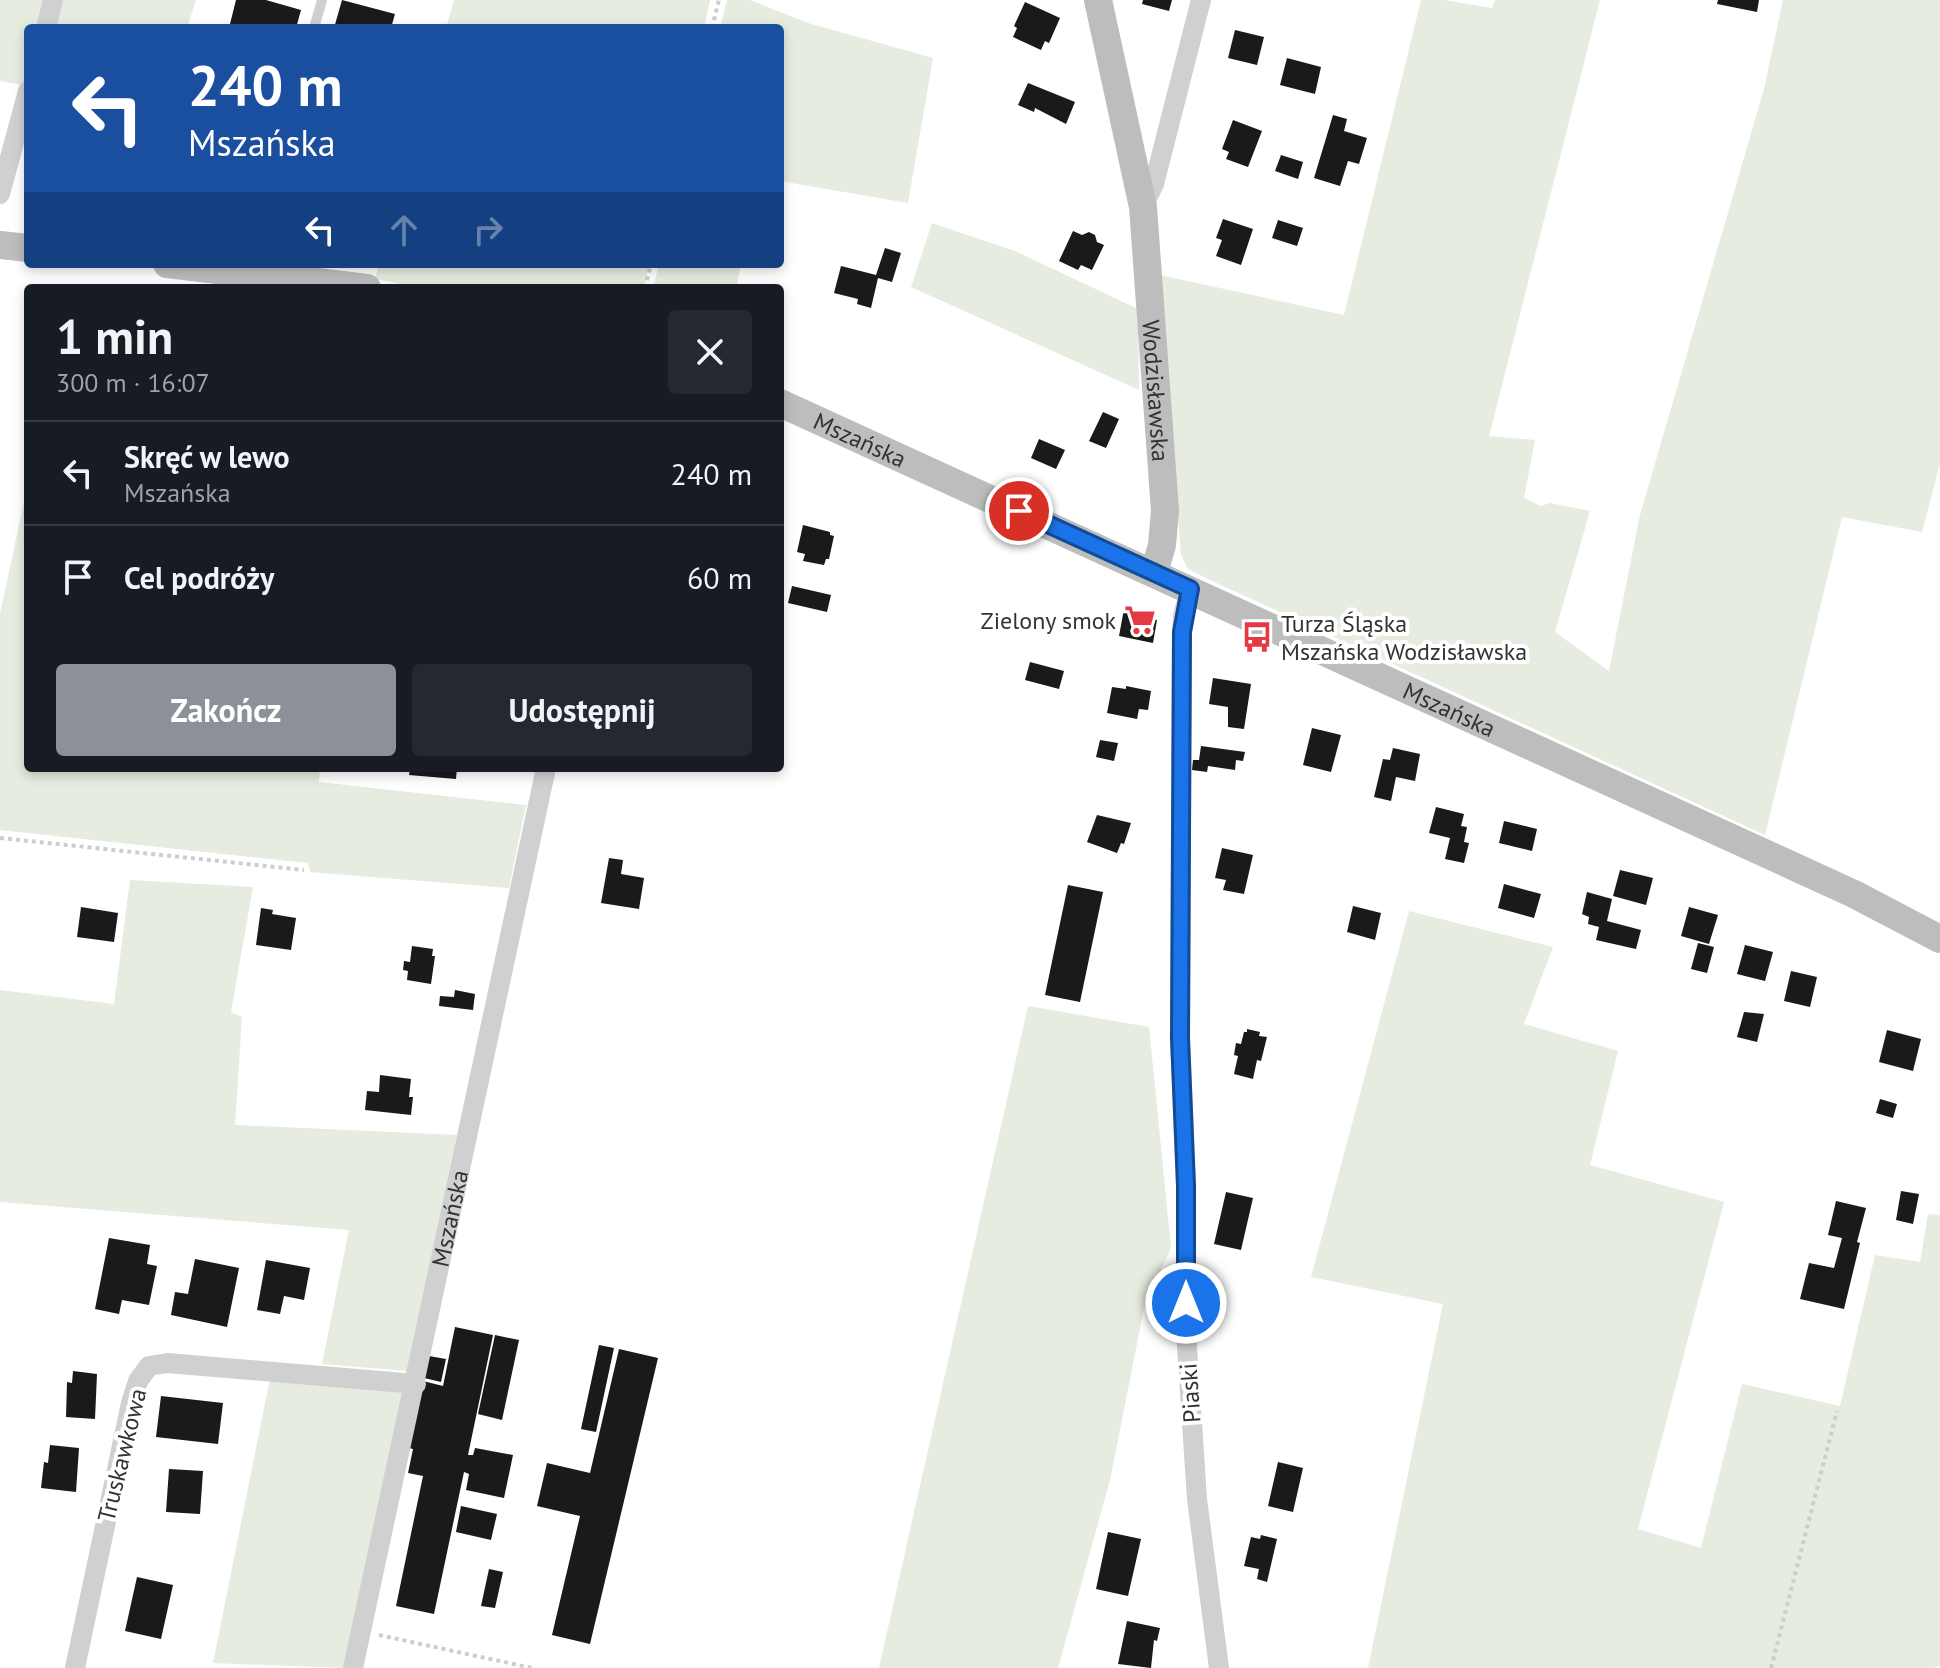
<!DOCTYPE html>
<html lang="pl">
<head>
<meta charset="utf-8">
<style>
	:root { --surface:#171b24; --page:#242831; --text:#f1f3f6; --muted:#9ea1a6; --line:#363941; --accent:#8c9099 }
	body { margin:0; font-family:"PT Sans",sans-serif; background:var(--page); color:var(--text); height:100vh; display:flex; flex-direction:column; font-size:30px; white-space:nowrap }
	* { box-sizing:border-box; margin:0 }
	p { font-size:26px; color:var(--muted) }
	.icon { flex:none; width:44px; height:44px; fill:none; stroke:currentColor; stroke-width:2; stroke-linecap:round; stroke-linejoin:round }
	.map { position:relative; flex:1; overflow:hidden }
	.details { position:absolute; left:24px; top:284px; width:760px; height:488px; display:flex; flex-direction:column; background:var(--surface); border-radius:8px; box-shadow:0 4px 12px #0003 }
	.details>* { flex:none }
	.hud { position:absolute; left:24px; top:24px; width:760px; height:244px; border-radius:8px; box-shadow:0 4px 12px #0003; background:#1a4fa0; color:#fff; overflow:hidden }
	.pin { position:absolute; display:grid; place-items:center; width:68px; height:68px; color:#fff; margin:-34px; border:4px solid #fff; border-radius:50%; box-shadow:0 2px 8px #0007 }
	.me { position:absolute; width:88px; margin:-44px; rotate:0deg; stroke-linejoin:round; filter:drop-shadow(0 0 6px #0008) }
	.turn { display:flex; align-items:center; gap:28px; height:168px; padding:0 32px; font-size:36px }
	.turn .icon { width:104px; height:104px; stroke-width:2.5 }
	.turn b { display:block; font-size:56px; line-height:68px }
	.lanes { display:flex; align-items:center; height:76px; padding:0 32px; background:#0003; justify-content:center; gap:40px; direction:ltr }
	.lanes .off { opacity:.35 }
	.round { display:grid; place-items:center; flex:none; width:84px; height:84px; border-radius:8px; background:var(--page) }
	.head { display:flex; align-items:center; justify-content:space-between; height:136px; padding:0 32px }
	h1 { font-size:48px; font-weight:800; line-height:60px }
	.cta { display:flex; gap:16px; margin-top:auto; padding:16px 32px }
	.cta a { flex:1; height:92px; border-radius:8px; background:var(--accent); color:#fff; font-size:32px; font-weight:800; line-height:92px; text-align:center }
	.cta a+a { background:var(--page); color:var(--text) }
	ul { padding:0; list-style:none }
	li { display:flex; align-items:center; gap:24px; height:104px; padding:0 32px; border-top:2px solid var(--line) }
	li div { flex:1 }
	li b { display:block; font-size:30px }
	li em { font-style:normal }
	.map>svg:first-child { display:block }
</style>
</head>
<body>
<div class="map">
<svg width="1940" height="1668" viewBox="0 0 1940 1668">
	<rect width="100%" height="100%" fill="#fff"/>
	<path fill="#e6ecdf" d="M0,0H196L187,28H28V86L0,81Z
		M454,0H710L704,28H446Z
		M727,0H750L808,23L933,58L908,203L780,181V28H720Z
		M1421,0H1444L1492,8L1495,0H1600L1489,436L1535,440L1524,498L1541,506L1550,503L1590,511L1555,632L1609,671L1640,515L1764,89L1783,0H1940V464L1922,532L1842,517L1765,835L1210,580L1188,569L1181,555L1160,275L1344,315Z
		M932,223L1015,251L1138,309L1139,390L911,287Z
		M379,264H649L644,288H421L375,279Z
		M659,264H741L736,288H653Z
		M28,483V768H320L319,782L526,805L509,888L310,872L308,863L0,830V614Z
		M130,880L253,887L231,1012L242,1017L235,1125L457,1135L407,1371L322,1364L349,1230L0,1202V990L114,1004Z
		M1409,911L1553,947L1524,1024L1618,1051L1590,1165L1724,1202L1638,1529L1701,1548L1742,1384L1840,1406L1875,1255L1920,1262L1928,1214L1940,1215V1666L1935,1668H1368L1443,1304L1311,1277Z
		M1028,1006L1149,1027L1171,1248L1144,1308L1110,1480L1058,1668H879Z
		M270,1378L407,1390L345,1668L213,1663Z"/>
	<path fill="#1a1a1a" d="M236,0H266L301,10L296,28H229Z
		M342,0L395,14L391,28H334Z
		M1143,0H1172L1169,11L1142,4Z
		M1718,0H1759L1757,12L1717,4Z
		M1025,2L1060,18L1049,43L1045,41L1041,50L1013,37L1017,28L1014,26Z
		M1235,30L1264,37L1257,65L1228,58Z
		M1287,58L1321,67L1315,94L1280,85Z
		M1028,83L1075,102L1066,124L1035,108L1034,112L1018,105Z
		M1333,115L1347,119L1344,131L1367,138L1359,164L1348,161L1340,186L1314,178Z
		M1233,120L1262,131L1248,167L1226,159L1229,152L1222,149Z
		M1281,155L1303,162L1298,179L1275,171Z
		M1223,219L1253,229L1241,265L1216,256L1222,240L1216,238Z
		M1278,220L1303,228L1297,246L1272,238Z
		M1073,231L1082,235L1089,232L1095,235L1097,242L1104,245L1092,270L1081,265L1078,270L1059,261Z
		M885,248L901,253L892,282L878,278L871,308L857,304L858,299L834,293L841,266L876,275Z
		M1103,412L1119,419L1106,448L1089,441Z
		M1039,439L1065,450L1056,469L1031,458Z
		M803,525L830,532V535L834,536L829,559H826L824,565L803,561L805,554L797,552Z
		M792,586L831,595L827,612L788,603Z
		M1124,609L1148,614L1147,618L1157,620L1153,643L1119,636Z
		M1030,662L1064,671L1059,689L1025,680Z
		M1213,678L1251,684L1244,729L1228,727V707L1209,704Z
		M1126,686L1151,691L1148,710L1139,709L1137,719L1107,713L1112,687L1126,689Z
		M1312,728L1341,735L1331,772L1303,765Z
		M1100,740L1118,743L1114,761L1096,757Z
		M1201,746L1245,752L1243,761L1236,760L1235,770L1208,766L1207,772L1192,770L1193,760H1199Z
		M1393,748L1420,754L1415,781L1396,777L1391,801L1374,797L1383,759L1390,760Z
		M410,768H457L456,779L409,775Z
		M1436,807L1464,814L1461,826L1467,827L1464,842L1469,843L1464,863L1445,859L1450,838L1429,833Z
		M1097,815L1131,823L1124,844L1121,843L1117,853L1087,842Z
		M1504,821L1537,829L1532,851L1499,843Z
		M1222,848L1253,855L1244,894L1223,890L1226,880L1215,878Z
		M609,858L623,860L621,874L644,878L639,909L601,903Z
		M1620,870L1653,878L1646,905L1613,896Z
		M1504,884L1541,894L1534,918L1498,908Z
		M1068,885L1103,892L1080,1002L1045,995Z
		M1587,892L1612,899L1607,921L1641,930L1636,949L1596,940L1599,927L1588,924L1589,917L1582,914Z
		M1353,906L1381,913L1375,940L1347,932Z
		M81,907L118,913L114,942L77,937Z
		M1689,907L1718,915L1709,944L1681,936Z
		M261,908L273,910L272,914L296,918L291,950L256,945Z
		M1698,943L1714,947L1707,973L1691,969Z
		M1745,945L1773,952L1765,981L1737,974Z
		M412,946L433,949L432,956H435L431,984L407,980L408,971L403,970L404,961L410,962Z
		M1791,971L1817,977L1810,1007L1784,1001Z
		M455,990L475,994L473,1010L439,1006L440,996L454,997Z
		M1744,1012L1764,1014L1757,1042L1737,1037Z
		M1247,1029L1260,1032L1259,1036L1267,1037L1261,1061L1257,1060L1253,1079L1234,1074L1238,1056L1234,1055L1236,1043L1241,1044L1244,1032H1247Z
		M1887,1030L1921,1039L1913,1071L1879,1062Z
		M380,1075L411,1079L409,1097H413L411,1115L365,1110L367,1091L379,1092Z
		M1880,1099L1897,1104L1893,1118L1876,1113Z
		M1901,1191L1919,1194L1913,1224L1896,1220Z
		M1226,1192L1253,1198L1241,1250L1214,1244Z
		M1836,1201L1866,1208L1857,1242L1860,1243L1844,1309L1800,1299L1809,1263L1834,1268L1842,1238L1828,1235Z
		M109,1238L150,1245L147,1264L157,1266L149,1305L122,1300L119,1314L95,1309Z
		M195,1259L239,1268L227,1327L171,1315L175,1292L188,1294Z
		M266,1260L310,1268L304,1300L284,1296L280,1314L257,1310Z
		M455,1327L493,1335L468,1455H473L475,1448L513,1455L504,1498L466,1490L469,1474L464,1472L434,1614L396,1606L423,1476L408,1473L413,1449L409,1448L423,1381L443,1386Z
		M495,1335L519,1340L502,1420L478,1414Z
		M599,1345L614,1348L596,1432L581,1429Z
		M619,1349L658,1358L590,1644L552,1635L580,1516L537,1506L547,1463L590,1473Z
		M429,1356L446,1359L441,1382L424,1378Z
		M73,1371L97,1374L95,1419L66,1417L67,1382L72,1383Z
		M161,1396L223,1403L218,1444L156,1437Z
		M50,1445L79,1448L76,1492L41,1488L44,1462L48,1463Z
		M1278,1462L1303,1468L1293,1512L1268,1506Z
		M169,1469L203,1471L200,1514L166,1512Z
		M461,1506L497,1514L491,1540L456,1532Z
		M1108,1532L1141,1539L1128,1596L1096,1589Z
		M1261,1535L1277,1539L1267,1582L1257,1579L1259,1569L1244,1566L1251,1537L1260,1539Z
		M489,1569L503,1572L495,1608L481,1606Z
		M137,1577L173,1585L161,1639L125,1631Z
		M1127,1621L1160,1628L1157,1641L1154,1640L1151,1668L1118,1664Z"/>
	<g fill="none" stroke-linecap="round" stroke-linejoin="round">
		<path stroke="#cdcdcd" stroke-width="4" stroke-dasharray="4 4" stroke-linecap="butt" d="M712,28L719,0
			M645,288L651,264
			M0,838L304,870
			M379,1635L532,1668
			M1771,1668L1837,1411"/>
		<path stroke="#d0d0d0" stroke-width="10" d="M314,28L322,0"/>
		<g stroke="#d0d0d0" stroke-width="20">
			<path d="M46,28L53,0"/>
			<path d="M0,194L28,91"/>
			<path d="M1143,207L1154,184L1201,0"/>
			<path d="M1190,589L1183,616L1182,632L1180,1038L1186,1186V1332L1197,1499L1219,1668"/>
			<path d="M75,1668L131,1403L138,1381L149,1366L167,1363L416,1384"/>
			<path id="s1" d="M353,1668C418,1368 481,1068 546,768"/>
		</g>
		<g stroke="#bdbdbd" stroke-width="28">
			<path id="s2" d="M1098,0L1143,207L1165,511L1162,545L1154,573"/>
			<path d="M0,245L28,248"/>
			<path d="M167,264L367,288"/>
			<path id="s3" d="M780,403L1854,894L1940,939"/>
		</g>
	</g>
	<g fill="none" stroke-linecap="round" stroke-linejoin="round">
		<defs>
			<path id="route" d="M1019,511L1190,589L1182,632L1180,1038L1186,1186V1303"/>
		</defs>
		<use href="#route" stroke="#114b97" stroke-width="20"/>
		<use href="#route" stroke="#1a73e8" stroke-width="14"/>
	</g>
	<defs>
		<symbol id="supermarket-bare" viewBox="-9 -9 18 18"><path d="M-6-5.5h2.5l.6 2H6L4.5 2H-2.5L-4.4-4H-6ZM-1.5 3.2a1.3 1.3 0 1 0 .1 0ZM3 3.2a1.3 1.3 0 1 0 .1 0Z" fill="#e63946" stroke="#fff" stroke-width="2.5" paint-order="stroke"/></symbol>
		<symbol id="bus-bare" viewBox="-9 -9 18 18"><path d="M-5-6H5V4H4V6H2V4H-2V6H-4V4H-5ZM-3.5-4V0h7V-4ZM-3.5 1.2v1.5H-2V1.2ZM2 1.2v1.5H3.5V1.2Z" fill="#e63946" stroke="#fff" stroke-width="2.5" paint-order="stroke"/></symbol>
	</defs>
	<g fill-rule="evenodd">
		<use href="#supermarket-bare" x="1118" y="598" width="44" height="44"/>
		<use href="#bus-bare" x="1235" y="615" width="44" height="44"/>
	</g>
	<g text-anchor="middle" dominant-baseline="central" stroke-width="8" stroke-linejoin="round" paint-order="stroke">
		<g font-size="24" fill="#333" stroke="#fff">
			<text stroke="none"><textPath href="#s2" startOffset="396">Wodzisławska</textPath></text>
			<text stroke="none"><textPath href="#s3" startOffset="88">Mszańska</textPath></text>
			<text stroke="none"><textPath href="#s3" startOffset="736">Mszańska</textPath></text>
			<text stroke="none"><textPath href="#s1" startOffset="460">Mszańska</textPath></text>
			<text transform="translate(1190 1393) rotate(-94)">Piaski</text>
			<text transform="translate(122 1455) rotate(-76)">Truskawkowa</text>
		</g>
		<g font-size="24" fill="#333" stroke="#fff" text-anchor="end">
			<text x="1116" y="620">Zielony smok</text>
			<text x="1281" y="623" text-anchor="start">Turza Śląska<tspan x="1281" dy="28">Mszańska Wodzisławska</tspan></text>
		</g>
	</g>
</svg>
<div class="pin" style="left:1019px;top:511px;background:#d93025"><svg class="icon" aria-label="arrive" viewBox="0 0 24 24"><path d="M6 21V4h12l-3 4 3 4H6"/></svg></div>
<svg class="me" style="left:1186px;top:1303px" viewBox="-20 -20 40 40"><circle r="17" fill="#1a73e8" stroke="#fff" stroke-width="3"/><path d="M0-11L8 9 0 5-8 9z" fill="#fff"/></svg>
<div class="hud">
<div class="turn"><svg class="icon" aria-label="left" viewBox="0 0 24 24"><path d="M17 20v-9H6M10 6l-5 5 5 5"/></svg><div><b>240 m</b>Mszańska</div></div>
<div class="lanes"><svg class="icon" aria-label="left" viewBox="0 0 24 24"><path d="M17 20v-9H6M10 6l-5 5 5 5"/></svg><svg class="icon off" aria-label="ahead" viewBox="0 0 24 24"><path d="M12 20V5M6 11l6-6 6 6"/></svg><svg class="icon off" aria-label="right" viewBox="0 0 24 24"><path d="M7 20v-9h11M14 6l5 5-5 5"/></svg></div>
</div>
<section class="details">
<div class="head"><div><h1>1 min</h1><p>300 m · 16:07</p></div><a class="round"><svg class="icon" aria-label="close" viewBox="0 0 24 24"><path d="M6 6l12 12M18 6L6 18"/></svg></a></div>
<ul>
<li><svg class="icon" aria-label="left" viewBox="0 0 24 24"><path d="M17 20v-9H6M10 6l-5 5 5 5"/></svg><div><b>Skręć w lewo</b><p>Mszańska</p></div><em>240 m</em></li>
<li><svg class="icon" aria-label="arrive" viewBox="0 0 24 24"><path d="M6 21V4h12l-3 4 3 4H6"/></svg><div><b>Cel podróży</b></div><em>60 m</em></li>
</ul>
<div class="cta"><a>Zakończ</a><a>Udostępnij</a></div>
</section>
</div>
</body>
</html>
